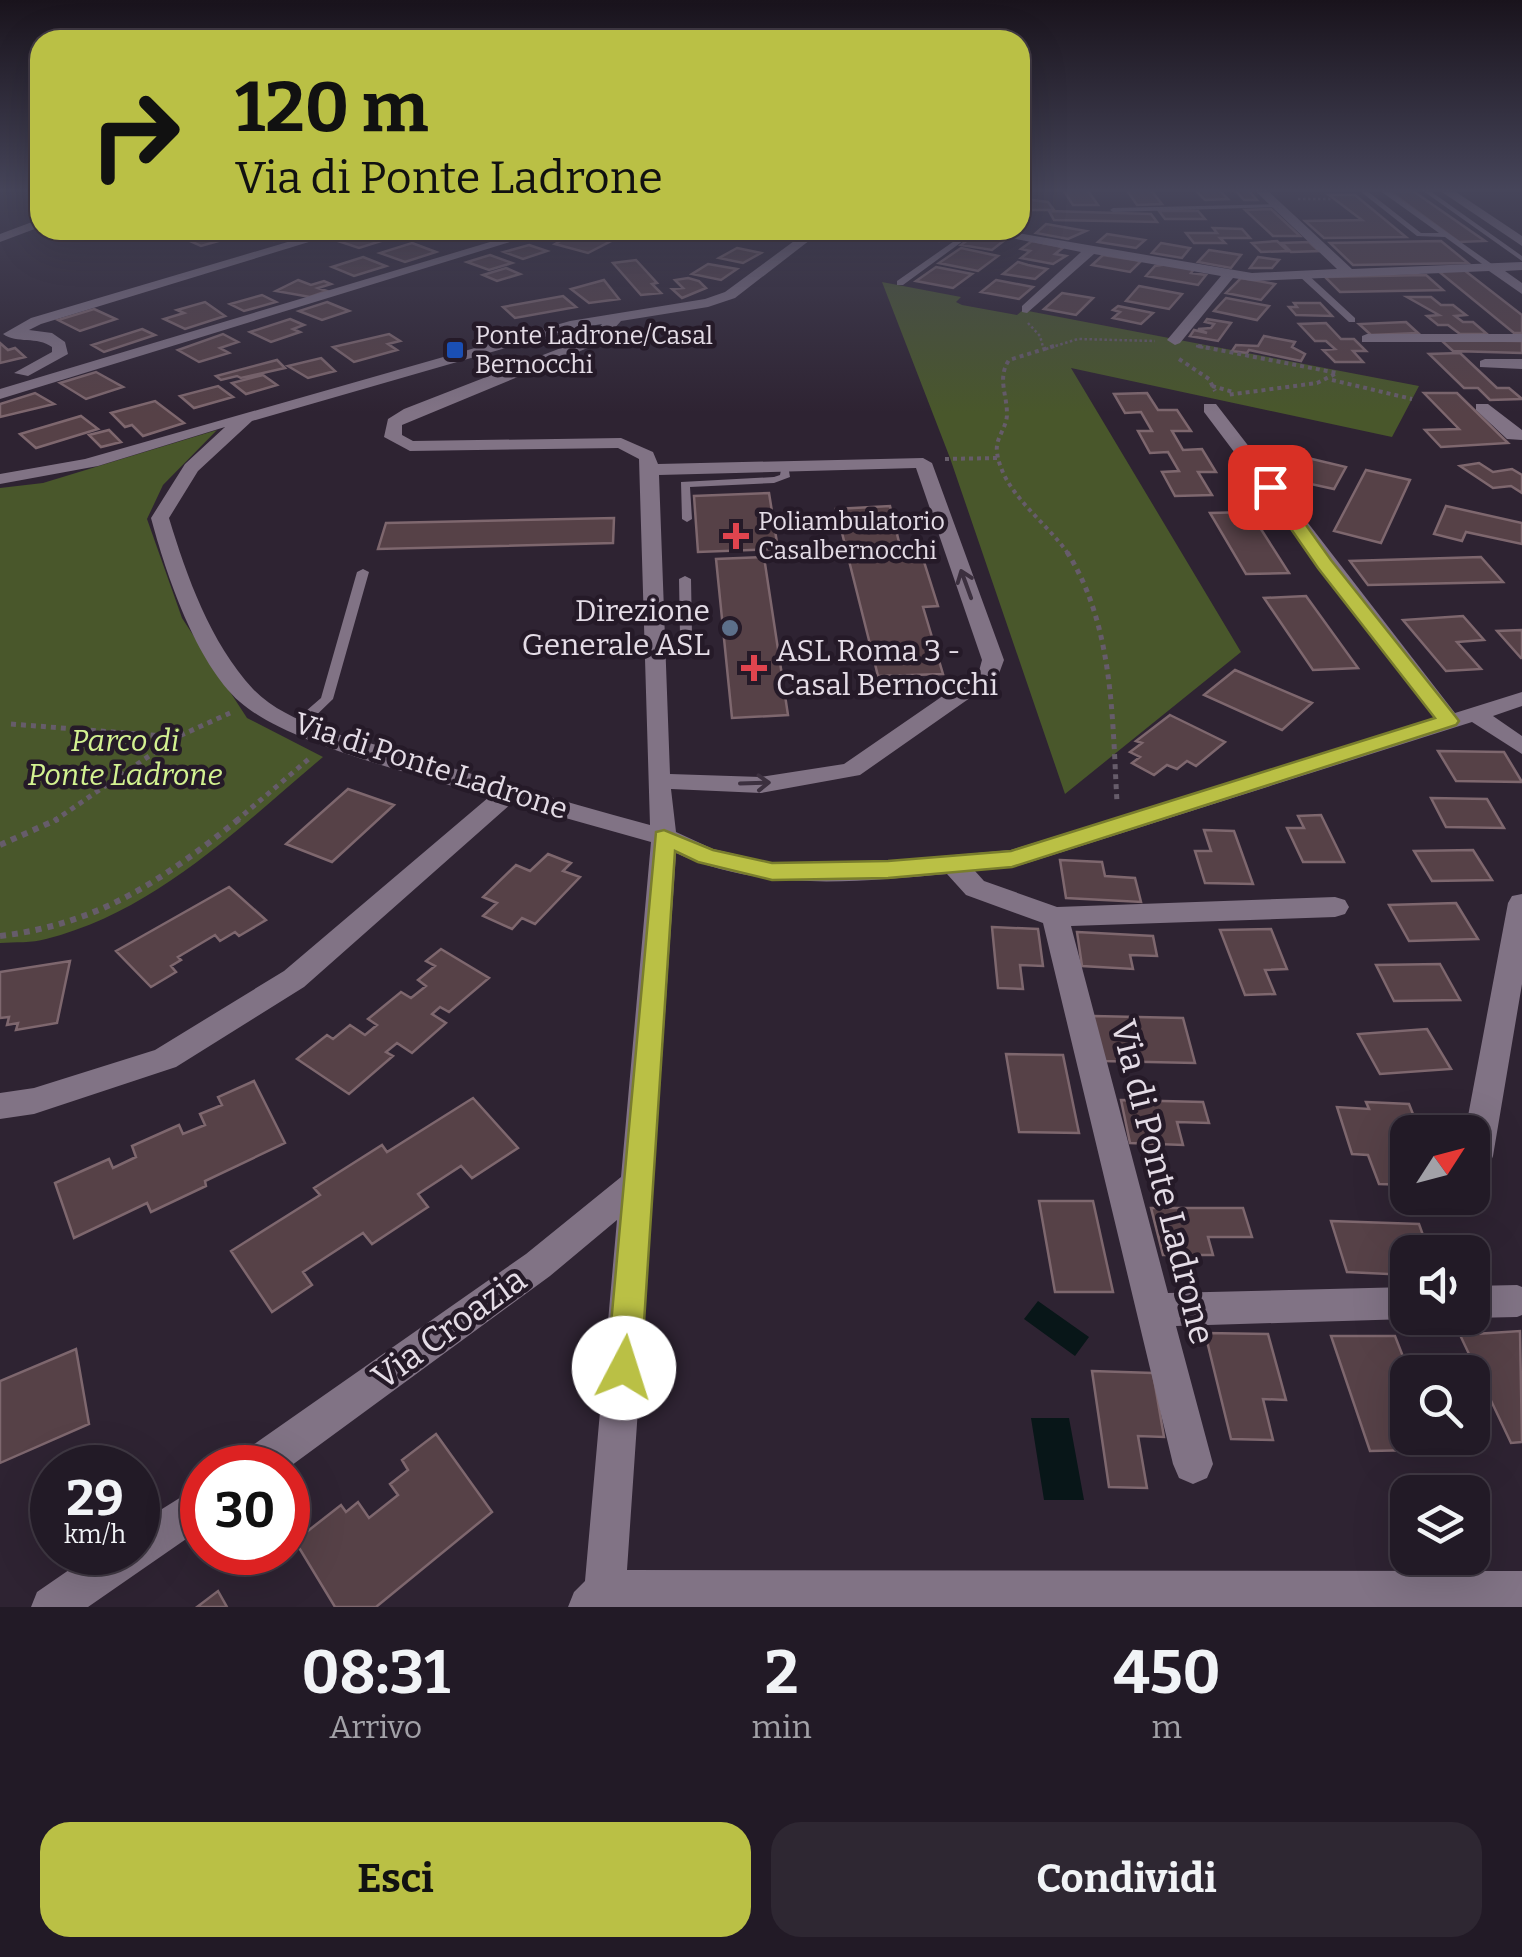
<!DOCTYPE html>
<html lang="it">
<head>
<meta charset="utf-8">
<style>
	:root { --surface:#221a26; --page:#2e2732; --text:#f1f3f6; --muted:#a2a1a7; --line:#3f3843; --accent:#bac045 }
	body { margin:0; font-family:Bitter,serif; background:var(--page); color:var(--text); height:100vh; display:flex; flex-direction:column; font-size:38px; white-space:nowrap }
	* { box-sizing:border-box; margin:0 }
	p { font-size:32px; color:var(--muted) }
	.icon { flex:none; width:55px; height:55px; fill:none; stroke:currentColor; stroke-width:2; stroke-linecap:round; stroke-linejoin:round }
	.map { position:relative; height:1607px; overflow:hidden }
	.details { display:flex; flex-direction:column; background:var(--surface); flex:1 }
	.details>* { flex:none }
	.guide { position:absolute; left:30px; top:30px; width:1000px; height:210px; border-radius:30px; box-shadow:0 10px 40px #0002,0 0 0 2px var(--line); background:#bac045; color:#111; overflow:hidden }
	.needle { width:65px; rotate:54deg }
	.fabs { position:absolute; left:1390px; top:1115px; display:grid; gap:20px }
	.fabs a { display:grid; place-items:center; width:100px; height:100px; border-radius:20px; background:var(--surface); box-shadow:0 10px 40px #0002,0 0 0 2px var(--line); font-size:50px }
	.speed { position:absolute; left:30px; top:1445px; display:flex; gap:20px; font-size:50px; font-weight:700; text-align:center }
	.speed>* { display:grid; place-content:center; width:130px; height:130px; border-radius:50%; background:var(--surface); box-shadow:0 10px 40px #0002,0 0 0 2px var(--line); line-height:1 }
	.speed small { font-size:25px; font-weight:400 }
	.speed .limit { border:15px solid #d22; background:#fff; color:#111 }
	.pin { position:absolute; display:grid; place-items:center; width:85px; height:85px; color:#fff; margin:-42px; border-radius:20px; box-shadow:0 5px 15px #0006 }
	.me { position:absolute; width:110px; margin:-55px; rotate:5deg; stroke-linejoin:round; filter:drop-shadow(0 0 8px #0008) }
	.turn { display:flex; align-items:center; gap:35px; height:210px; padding:0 40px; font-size:45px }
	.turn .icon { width:130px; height:130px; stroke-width:2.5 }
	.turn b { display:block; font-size:70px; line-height:85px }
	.eta { display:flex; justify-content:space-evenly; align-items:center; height:170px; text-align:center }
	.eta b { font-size:60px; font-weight:700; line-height:70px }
	.button { display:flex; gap:20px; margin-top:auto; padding:20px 40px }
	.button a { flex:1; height:115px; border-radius:30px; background:var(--accent); color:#111; font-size:40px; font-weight:700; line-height:115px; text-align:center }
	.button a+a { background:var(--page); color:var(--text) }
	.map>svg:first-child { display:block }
</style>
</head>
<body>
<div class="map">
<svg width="1522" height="1607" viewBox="0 0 1522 1607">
	<rect width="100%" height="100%" fill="#2e2332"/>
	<path fill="#49572b" d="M882,282L961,297L956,302L962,305L1017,315L1023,310L1419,386L1392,437L1071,368L1241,652L1065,794L950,458Z
		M217,430L163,485L147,519L182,618L247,718L323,757C241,826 155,912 46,939C32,943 15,942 0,943V488L43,483Z"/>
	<path fill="#081618" d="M1038,1301L1089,1337L1075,1356L1024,1319Z
		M1031,1418H1069L1084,1500H1044Z"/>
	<path fill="#564147" stroke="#7e676e" stroke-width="2.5" d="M1062,188H1086L1098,205H1073Z
		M1201,188H1250L1253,191H1249L1257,200H1244L1236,191H1220L1228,199L1205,200L1195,190Z
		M1126,189H1150L1162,204L1137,205Z
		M1389,191H1413L1485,241L1459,242Z
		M1329,195H1355L1406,237L1324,238L1305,221L1362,220Z
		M1024,199L1048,202L1054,210H1028L1020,207V200Z
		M1271,209L1300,236H1273L1245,210Z
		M1049,211L1151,214L1157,222L1054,220Z
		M1159,211H1198L1205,219H1165Z
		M1046,224L1086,231L1068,239L1036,233Z
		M1213,228L1242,229L1250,238H1220L1225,243H1194L1186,233H1217Z
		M269,230H296L305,233L274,241L259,235L272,231Z
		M357,230H374L394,237L359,248L329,238Z
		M575,230H633L619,238Z
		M839,230H854L872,234L861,240L831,235Z
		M915,230H949L955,231L939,241L907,235Z
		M225,232L236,236L201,246L190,241Z
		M977,233L990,237L1006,239L992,250L961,245Z
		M1107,234L1145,240L1136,248L1098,242Z
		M571,235L582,236L611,241L588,253L555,244Z
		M1032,241L1064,247L1055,254L1066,256L1053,264L1021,258L1030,251L1021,249Z
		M1277,241L1288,251L1261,252L1252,243Z
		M1441,241L1468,263L1353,265L1330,243Z
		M1309,242L1319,251L1291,252L1282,243Z
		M412,243L436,252L405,262L380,253Z
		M1161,243L1190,248L1182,258L1152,253Z
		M529,245L547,251L523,259L504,252Z
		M737,248L761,253L743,263L719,258Z
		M961,248L998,256L978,271L939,263Z
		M1209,250L1241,255L1231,268L1198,262Z
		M490,255L512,263L489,270L467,262Z
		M1103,255L1141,261L1130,272L1092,265Z
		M363,257L386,266L354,276L332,267Z
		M1258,257L1279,260L1272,268H1250Z
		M636,260L657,283L652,284L661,293L641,295L613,263Z
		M1018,262L1028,265L1047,269L1035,279L1003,274Z
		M708,264L737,269L721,280L692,274Z
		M1168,264L1194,269L1191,273L1206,275L1198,285L1146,276L1155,266Z
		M936,267L972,274L953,288L916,281Z
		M506,268L520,274L497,281L483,275Z
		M1437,270H1464L1522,315V333H1514Z
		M1426,275L1443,290L1340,292L1325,277Z
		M688,278L699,281L706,288L682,298L672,289L683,288L675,280Z
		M1241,278L1275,284L1261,300L1226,293Z
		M298,280L311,285L324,281L331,284L318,288L327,291L310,297L276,291Z
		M604,280L619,299L589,303L571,289Z
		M996,280L1033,287L1019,299L981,292Z
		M1139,286L1182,294L1169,309L1126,301Z
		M1062,293L1093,298L1076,315L1044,309Z
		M262,295L276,302L244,311L230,304Z
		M563,296L576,307L515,318L503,307Z
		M1407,297H1431L1441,305H1453L1466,315L1455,316L1463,322H1473L1487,334H1460L1448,325H1438L1427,316L1439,315Z
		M1226,298L1269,306L1257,320L1214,311Z
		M205,302L225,316L185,329L164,319L184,313L177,310Z
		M327,302L349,311L322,320L299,311Z
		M1294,303H1320L1332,316L1296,315L1289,307H1297Z
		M1118,306L1153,313L1141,324L1113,318L1120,312L1113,310Z
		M94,309L116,319L80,331L58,320Z
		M290,319L304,325L293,329L300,332L271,342L250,332Z
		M1207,319L1231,323L1218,341L1190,336L1194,330L1207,333L1198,329L1211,328L1214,324L1205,322Z
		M1406,322L1418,333L1371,335L1359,324Z
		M1326,323L1341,339H1354L1366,351H1353L1363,362H1335L1323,350L1335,349L1326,341H1315L1299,324Z
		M142,329L155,335L104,352L92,345Z
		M223,334L238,342L220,348L229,353L199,362L178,350Z
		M389,334L400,341L388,344L397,350L354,362L333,347Z
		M1264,336L1295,342L1292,347L1305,354L1301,361L1249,350L1247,353L1232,351L1236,345L1258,346Z
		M1441,340L1522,341V353L1453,351Z
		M0,343L8,350L15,348L25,357L0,363Z
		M1460,353L1497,388H1509L1522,399L1490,400L1478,388H1464L1429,354Z
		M321,358L335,371L308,378L288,366Z
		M277,360L285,368L241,378L237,376L221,380L216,376Z
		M96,372L123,387L86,399L60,383Z
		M263,375L277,385L246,394L232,383Z
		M218,386L233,397L194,408L180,396Z
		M35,393L54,404L0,417V404Z
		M1147,393L1158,410H1177L1191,431H1172L1183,450L1202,449L1216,472H1198L1212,495L1175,496L1162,472L1179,471L1168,452L1150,453L1138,431H1152L1141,412L1125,413L1114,394Z
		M1424,393H1457L1508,443L1441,447L1425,430L1459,429Z
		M155,401L184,423L143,436L132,425L125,427L111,413Z
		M81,416L98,429L36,448L20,434Z
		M109,430L121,442L101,447L89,435Z
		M1291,454L1346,467L1334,489L1292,480L1299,467L1284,464Z
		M1479,463L1493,472L1512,469L1522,475V493L1511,486L1493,488L1460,466Z
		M1366,470L1410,480L1381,543L1334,531Z
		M769,493L778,549L698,552L694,496Z
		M890,506L901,550L920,549L938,606L923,607L943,674L878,676L836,509Z
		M1446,506L1522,523V544L1466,532L1462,541L1434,534Z
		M1250,512L1289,573L1246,574L1210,513Z
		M614,518L613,543L378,549L386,523Z
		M764,557L788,715L732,718L716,559Z
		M1481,557L1503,582L1368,585L1350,561Z
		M1306,596L1358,668L1313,670L1264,598Z
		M1463,616L1484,640L1457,642L1481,669L1446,671L1403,620Z
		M1522,630V658H1521L1497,631Z
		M1235,670L1312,703L1282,730L1204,695Z
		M1170,715L1225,742L1196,766L1187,761L1177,769L1167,765L1154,775L1132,763L1140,757L1130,752L1142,743L1136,741Z
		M1438,751L1504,752L1522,782L1456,781Z
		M348,789L394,805L332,862L286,844Z
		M1431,798L1487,799L1504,828L1446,827Z
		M1321,815L1344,862H1303L1287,828H1304L1298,816Z
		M1204,830L1234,831L1253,884L1205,883L1195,851H1211Z
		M1473,850L1492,880L1432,881L1414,851Z
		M548,854L571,863L563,871L580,877L535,924L522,918L512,929L483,916L497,903L483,897L516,865L530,871Z
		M1060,860L1102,862L1105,876L1135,878L1141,902L1066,898Z
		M229,887L266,920L239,936L235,932L220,941L215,935L178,957L181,960L171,966L176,972L151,987L116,951Z
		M1456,903L1478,939L1409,941L1389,905Z
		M992,927L1038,929L1043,966L1020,965L1023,989L998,988Z
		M1271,929L1287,969L1265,970L1275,994L1245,995L1220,930Z
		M1077,932L1153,936L1157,956L1130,955L1133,969L1082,966Z
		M441,949L489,978L449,1012L440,1007L432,1014L446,1023L412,1053L397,1043L386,1052L393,1056L349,1094L297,1059L327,1035L333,1039L350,1025L365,1035L377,1025L368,1019L401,992L411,998L426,986L418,980L435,966L426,961Z
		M70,961L57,1023L16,1030L18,1023L7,1025L9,1017L0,1018V972Z
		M1440,964L1460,1000L1394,1001L1376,965Z
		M1093,1016L1183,1018L1195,1063L1102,1061Z
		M1427,1029L1451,1069L1380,1074L1358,1034Z
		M1006,1054L1063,1055L1079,1133L1019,1132Z
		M254,1081L285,1143L205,1181L206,1186L151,1212L147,1203L74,1238L55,1183L109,1159L113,1168L136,1157L132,1146L179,1125L183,1134L205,1125L200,1114L222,1105L218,1097Z
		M473,1098L518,1148L472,1178L461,1166L418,1194L428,1207L372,1244L363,1233L303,1272L312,1285L272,1312L231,1251L320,1195L314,1188L382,1145L387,1152Z
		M1121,1100L1203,1102L1209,1123L1177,1122L1183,1145L1130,1143Z
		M1366,1102L1409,1104L1420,1132H1408V1185L1379,1184L1368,1155L1352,1154L1337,1107L1369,1109Z
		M1039,1201H1093L1113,1292H1055Z
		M1151,1208H1243L1252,1237H1208L1213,1255H1163Z
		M1331,1221L1419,1224L1429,1252L1401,1255L1408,1275L1347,1272Z
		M1520,1331L1522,1442L1511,1443L1460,1335Z
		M1205,1333L1268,1334L1286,1400L1263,1399L1273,1440L1231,1439Z
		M1331,1336H1395L1409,1372L1408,1397H1396L1415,1450L1370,1451Z
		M76,1349L89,1424L0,1463V1381Z
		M1092,1371L1153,1373L1164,1437L1138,1436L1147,1488L1109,1487Z
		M436,1434L492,1512L376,1607H335L295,1541L341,1505L346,1512L358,1502L369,1518L398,1495L390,1484L408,1470L402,1460Z
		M218,1591L227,1607H197Z"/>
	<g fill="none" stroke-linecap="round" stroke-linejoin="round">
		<path stroke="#665c6a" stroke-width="2.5" stroke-dasharray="2.5 2.5" stroke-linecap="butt" d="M1298,199H1332
			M1028,323L1040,336L1043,347
			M1196,346L1211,349
			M1046,349L1078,339L1155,341"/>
		<path stroke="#665c6a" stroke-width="4" stroke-dasharray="4 4" stroke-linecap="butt" d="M1054,346L1009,360C997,378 1007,394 1007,414C1007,428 995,438 997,452C1002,493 1047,522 1069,555
			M1198,346L1337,373L1317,383L1227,395
			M1179,359L1209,379L1215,391
			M1332,380L1412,399
			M1212,386L1233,392
			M945,459L998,458"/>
		<path stroke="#665c6a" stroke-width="5" stroke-dasharray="5 5" stroke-linecap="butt" d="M1067,552C1114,626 1112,718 1117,802
			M11,724L177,737L230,713
			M54,821L174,739
			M236,821L311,757"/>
		<path stroke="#665c6a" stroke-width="6" stroke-dasharray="6 6" stroke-linecap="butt" d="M0,845L58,819
			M0,936C99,924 163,880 239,819"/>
		<path fill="#817385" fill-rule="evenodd" d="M1356,188H1384L1496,267L1489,269L1445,237L1417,236ZM1366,190H1379L1439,233H1421Z
			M1419,188H1426L1522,256V261Z
			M1278,204L1280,207L1113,212L1110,210L1113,208Z
			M970,230H978L903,285H897V281Z
			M1299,272H1305L1355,318V322H1349L1299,276Z
			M782,465H788L790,477L774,483L690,487L692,519L687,522L682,519L681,482L774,477L780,475Z
			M363,569L369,572L333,699L301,730H291L290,727L291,724L321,698L357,572Z
			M685,576L691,579L692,636L686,640L680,636L679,579Z"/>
		<path fill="#817385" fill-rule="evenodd" d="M1252,188H1265L1352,269L1522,262V270L1505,271L1522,283V294L1489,271L1252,281L1233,278L1180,343L1175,345L1167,340L1221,276L1094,254L1027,313L1022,312V306L1081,252L972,230H1000L1252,273L1337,269Z
			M1436,188H1450L1522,236V246Z
			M40,219V227L0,242V234Z
			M328,230H348L41,324L29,330L52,333L65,342L68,354L28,376L14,373L52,352V347C37,336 17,344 3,334L31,318Z
			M530,230H549L0,399V389Z
			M809,230H823L735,298L708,307L621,321L602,342L402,425V435L413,441L621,438L653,452L658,464L923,458L932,463L1004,660L997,679L860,775L761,793L671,789L676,832L713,849L772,863L887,861L1011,850L1435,719L1204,412V404H1216L1455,713L1522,692V706L1493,716L1522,736V754L1472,722L1021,865L975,871L984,881L1057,907L1335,897L1345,900L1349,907L1345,914L1335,917L1071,926L1168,1293L1408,1287V1318H1413L1408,1319L1176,1326L1213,1464L1207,1478L1193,1484L1179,1478L1173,1464L1043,923L966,895L947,874C856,882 761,892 676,853L627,1570L1522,1571V1607H568L574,1592L585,1581L617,1220L550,1276L288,1468H235L240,1454L526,1254L621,1177L651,842L512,803L304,987L176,1067L34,1114L0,1119V1093L34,1088L155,1050L284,971L489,797C422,775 290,746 240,702C196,663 166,574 151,518L185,464L225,427L98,466L0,484V474L85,459L570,321L705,299L725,292ZM602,324L592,336L404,409L388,419L384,437L410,451L618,448L639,459L650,825C566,802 483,778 400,752C352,737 289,726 253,689C210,642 187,577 169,518L198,471L252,421L572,329ZM916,468L982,660L979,671L844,764L761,777L670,774L659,475Z
			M1367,334H1522V342H1362V336Z
			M1485,359H1522V369L1480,367V361Z
			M1476,404H1488L1522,430V440L1507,439L1476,410Z
			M1522,894V984L1493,1156L1489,1166L1472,1168V1132H1465L1508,903L1512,896Z
			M1517,1285L1522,1287V1315L1517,1317L1472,1318H1470L1472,1286Z
			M202,1484V1528L88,1607H31L37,1592L95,1552H138V1524Z"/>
	</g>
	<defs><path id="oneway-shaft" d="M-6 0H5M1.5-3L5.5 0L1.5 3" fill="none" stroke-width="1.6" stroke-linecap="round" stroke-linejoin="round" transform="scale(2.5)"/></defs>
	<g stroke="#3c303f">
		<use href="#oneway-shaft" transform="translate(966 584) rotate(-110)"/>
		<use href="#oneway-shaft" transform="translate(755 783) rotate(-2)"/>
	</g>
	<linearGradient id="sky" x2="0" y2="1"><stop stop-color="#19131c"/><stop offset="0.46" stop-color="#46455a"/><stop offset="1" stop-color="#46455a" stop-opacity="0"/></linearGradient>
	<rect width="1522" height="413" fill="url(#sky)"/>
	<path fill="#bac045" stroke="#797d2d" stroke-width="2.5" d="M1264,483H1276L1331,560L1456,717L1459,721L1456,725L1012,867L888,878L772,880L698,862L675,851L641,1368L636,1379L624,1384L612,1379L607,1368L656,832L664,830L713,850L772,863L888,861L1011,851L1435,718L1318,568L1262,487Z"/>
	<rect fill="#1a4fb4" stroke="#251a28" stroke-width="4" x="445" y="340" width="20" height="20" rx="5"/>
	<g fill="#e0444e" stroke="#251a28" stroke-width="4">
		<path d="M731 521h10v10h10v10h-10v10h-10v-10h-10v-10h10z"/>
		<path d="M749 653h10v10h10v10h-10v10h-10v-10h-10v-10h10z"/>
	</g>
	<circle fill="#5c6f8a" stroke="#251a28" stroke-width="4" cx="730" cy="628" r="10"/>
	<g text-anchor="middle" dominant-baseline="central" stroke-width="9" stroke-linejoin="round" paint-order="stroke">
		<g font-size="25" fill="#e4dce6" stroke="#251a28" text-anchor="start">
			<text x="475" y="336">Ponte Ladrone/Casal<tspan x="475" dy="29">Bernocchi</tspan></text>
			<text x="758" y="522">Poliambulatorio<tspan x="758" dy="29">Casalbernocchi</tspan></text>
		</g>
		<g font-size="30" fill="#e4dce6" stroke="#251a28" text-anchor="end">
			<text x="710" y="611">Direzione<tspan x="710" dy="34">Generale ASL</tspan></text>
			<text x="776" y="651" text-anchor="start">ASL Roma 3 -<tspan x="776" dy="34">Casal Bernocchi</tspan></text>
		</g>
		<g font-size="30" font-style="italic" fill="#d3f291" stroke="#251a28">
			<text x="125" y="741">Parco di<tspan x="125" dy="34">Ponte Ladrone</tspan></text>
		</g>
		<g font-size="30" fill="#e4dce6" stroke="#251a28">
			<text transform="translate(431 766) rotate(18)">Via di Ponte Ladrone</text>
		</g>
		<g font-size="35" fill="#e4dce6" stroke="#251a28">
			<text transform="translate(1163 1182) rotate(76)">Via di Ponte Ladrone</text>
			<text transform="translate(449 1328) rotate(-36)">Via Croazia</text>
		</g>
	</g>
</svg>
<div class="fabs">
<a><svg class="needle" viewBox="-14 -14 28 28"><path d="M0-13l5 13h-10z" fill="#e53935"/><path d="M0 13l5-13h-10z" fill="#a2a1a7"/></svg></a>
<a><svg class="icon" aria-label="sound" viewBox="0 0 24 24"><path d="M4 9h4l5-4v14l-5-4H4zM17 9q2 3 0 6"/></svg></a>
<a><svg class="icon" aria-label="search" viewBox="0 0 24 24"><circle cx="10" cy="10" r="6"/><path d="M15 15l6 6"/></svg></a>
<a><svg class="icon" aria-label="layers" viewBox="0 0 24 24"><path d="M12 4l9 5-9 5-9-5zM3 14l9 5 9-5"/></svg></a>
</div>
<div class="speed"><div>29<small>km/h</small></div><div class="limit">30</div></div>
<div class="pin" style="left:1270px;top:487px;background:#d93025"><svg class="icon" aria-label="arrive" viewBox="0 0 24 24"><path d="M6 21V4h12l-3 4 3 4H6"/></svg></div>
<svg class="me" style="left:624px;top:1368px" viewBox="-20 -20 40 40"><circle r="19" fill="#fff"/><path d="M0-13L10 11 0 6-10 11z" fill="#bac045"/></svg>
<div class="guide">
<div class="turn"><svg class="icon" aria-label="right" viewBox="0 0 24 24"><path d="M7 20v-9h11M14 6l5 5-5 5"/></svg><div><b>120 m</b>Via di Ponte Ladrone</div></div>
</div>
</div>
<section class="details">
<div class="eta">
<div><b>08:31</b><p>Arrivo</p></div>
<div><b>2</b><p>min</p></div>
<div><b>450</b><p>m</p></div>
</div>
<div class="button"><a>Esci</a><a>Condividi</a></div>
</section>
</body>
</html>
